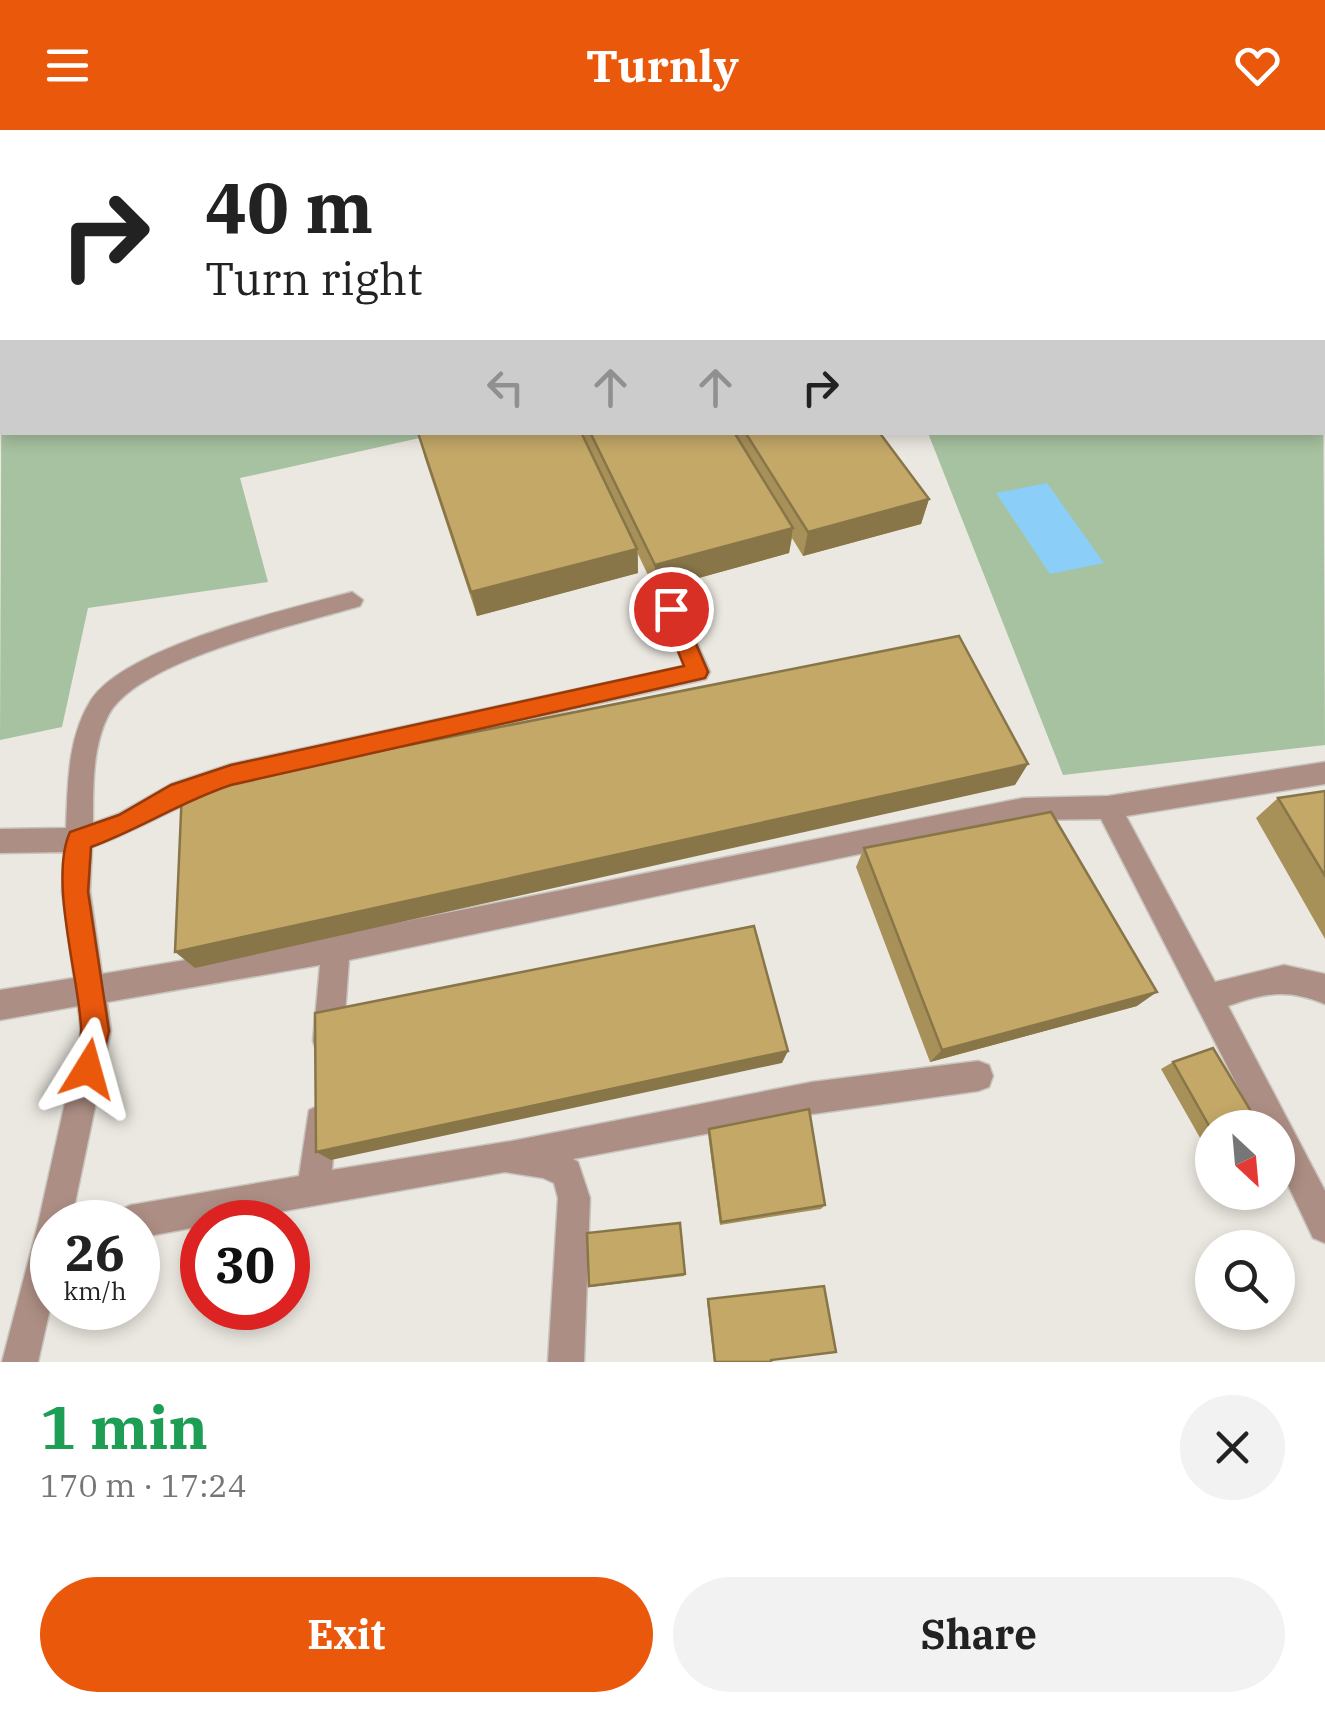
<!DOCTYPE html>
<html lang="en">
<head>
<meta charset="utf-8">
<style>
	:root { --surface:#fff; --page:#f2f2f2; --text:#222; --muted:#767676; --accent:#ea580c }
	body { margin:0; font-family:"IBM Plex Serif",serif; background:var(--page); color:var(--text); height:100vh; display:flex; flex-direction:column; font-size:38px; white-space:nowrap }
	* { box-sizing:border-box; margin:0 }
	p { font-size:32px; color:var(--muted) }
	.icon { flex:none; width:55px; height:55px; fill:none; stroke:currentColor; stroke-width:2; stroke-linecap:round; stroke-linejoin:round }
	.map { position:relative; height:1232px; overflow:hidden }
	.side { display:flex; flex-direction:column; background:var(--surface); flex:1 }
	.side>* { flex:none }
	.hud { position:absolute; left:0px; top:0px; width:1325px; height:305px; box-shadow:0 5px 15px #0003; background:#fff; color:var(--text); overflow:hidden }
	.needle { width:65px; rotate:154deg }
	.fabs { position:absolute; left:1195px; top:980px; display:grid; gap:20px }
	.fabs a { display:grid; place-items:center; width:100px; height:100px; border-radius:50%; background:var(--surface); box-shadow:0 5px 15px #0003; font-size:50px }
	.speed { position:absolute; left:30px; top:1070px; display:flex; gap:20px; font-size:50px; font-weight:700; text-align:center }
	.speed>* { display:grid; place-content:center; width:130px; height:130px; border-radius:50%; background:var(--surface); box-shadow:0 5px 15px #0003; line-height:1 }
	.speed small { font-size:25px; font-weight:400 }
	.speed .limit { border:15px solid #d22; background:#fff; color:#111 }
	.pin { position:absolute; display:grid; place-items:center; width:85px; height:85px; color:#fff; margin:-42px; border:5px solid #fff; border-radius:50%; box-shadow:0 2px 10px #0007 }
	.me { position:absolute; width:110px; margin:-55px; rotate:8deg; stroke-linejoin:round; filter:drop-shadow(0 0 8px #0008) }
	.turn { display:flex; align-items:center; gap:35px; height:210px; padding:0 40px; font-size:45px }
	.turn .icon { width:130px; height:130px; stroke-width:2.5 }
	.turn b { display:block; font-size:70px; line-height:85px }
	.lanes { display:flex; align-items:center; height:95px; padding:0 40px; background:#0003; justify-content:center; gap:50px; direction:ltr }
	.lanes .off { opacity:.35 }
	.round { display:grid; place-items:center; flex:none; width:105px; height:105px; border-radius:52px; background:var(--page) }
	.summary { display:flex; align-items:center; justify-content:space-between; height:170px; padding:0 40px }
	h1 { font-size:60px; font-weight:700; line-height:75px; color:#1e9e55 }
	.cta { display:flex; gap:20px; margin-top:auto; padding:20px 40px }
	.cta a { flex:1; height:115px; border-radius:60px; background:var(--accent); color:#fff; font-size:40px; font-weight:700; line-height:115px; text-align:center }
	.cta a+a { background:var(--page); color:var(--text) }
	header { display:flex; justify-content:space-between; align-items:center; height:130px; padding:0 40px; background:var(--accent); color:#fff; font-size:45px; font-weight:700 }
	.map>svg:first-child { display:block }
</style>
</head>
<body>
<header><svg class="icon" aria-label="menu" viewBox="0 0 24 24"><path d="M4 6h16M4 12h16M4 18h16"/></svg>Turnly<svg class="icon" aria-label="heart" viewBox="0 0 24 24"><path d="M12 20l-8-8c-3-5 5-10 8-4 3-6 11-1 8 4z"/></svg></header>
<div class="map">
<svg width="1325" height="1232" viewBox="0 0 1325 1232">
	<rect width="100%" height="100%" fill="#ebe8e1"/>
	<path fill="#a7c2a0" d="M269,0H804L806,2H268Z
		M2,124V302L442,303L240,348L268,452L88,478L62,597L0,610Z
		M1323,208L1325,615L1063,645L928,303L1322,302Z"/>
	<path fill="#8bcef7" d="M1047,353L1104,433L1050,444L996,363Z"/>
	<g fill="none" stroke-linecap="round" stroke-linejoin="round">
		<defs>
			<path id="minor" d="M1275,0H1294L1295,2H1277Z
				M1322,32H1325V41H1322Z
				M2,81V93L0,94V82Z
				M1325,125V135L1322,136V126Z
				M352,462L363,470L360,476C301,494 136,530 108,586C92,618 93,659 93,693L118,684L171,654L231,634L684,536L660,479L671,470L682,479L710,542L706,549L698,551L231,656C182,672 140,700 92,717L90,761L102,844L336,805L1023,668L1108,666L1325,632V654L1126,686L1215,852L1284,835L1325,844V874C1288,859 1266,862 1228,876L1325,1061V1113L1313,1108L1278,1034V998H1259L1101,689L1023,690L349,830L343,911L339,922L328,926L317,922L313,911L320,835L107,872L111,901L71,1092H52V1170L38,1232H2L38,1094L81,901L78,876L0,890V860L74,848L62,761L65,722L0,723V699L66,698C68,655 67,608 91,570C126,516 289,479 352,462Z
				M978,931L989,935L993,946L989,957L978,961L812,984L573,1029L578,1032L590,1068L584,1232H548L558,1068L554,1053L543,1048L505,1042L222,1092H202V1096L138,1108V1092H114L119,1080L131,1075L299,1046L309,980L320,975L331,980L336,991L332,1040L512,1011L812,952Z"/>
		</defs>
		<use href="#minor" stroke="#c7c4be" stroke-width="3"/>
		<use href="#minor" fill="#ad8e84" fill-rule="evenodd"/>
	</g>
	<path fill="#a89059" d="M1325,135V195L1322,193V136Z
		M582,302H879L929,369L921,394L803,426L792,408L789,423L655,460L638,424V443L477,486L425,329L418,303L583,305Z
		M1325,661V809L1256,688L1278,668Z
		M864,718L1137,876L930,932L856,737Z
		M1173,932L1212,998V1029L1161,939Z
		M709,999L825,1075L821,1079L720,1095L708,1004Z
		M685,1144L684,1146L591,1157L589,1156Z
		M708,1169L771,1230V1232H714L707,1171Z"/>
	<path fill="#887649" d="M826,0H901L882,2H826Z
		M929,369L921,394L803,426L808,402Z
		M793,398L789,423L655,460V435Z
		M637,419L638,443L477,486L471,462Z
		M1028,634L1015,655L195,838L175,822Z
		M1157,862L1137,876L930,932L942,920Z
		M788,921L782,933L331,1030L316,1022Z"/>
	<path fill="#c3a868" stroke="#887649" stroke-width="2.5" d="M1325,135V156L1322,154V136Z
		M422,302H581L637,419L471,462L418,303Z
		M590,302H734L793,398L655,435Z
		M745,302H879L929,369L808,402Z
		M959,506L1028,634L175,822L182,660Z
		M1325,661V746L1278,668Z
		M1051,682L1157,862L942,920L864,718Z
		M754,796L788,921L316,1022L315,883Z
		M1213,918L1261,998H1212V1001L1173,932Z
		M809,979L825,1075L721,1092L709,999Z
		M680,1093L685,1144L589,1156L587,1103Z
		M824,1156L836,1222L771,1230V1232H715L708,1169Z"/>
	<path fill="#ea580c" stroke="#983908" stroke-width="2.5" d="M671,471L681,479L708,542L705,548L231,655C182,671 140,699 91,717L88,762L109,901L97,949L88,953L78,949C70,931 83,915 81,896C78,845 49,748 70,702L119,685L171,655L231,635L684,536L661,479Z"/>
</svg>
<div class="fabs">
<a><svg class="needle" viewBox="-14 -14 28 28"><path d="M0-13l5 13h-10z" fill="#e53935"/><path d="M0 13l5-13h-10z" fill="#767676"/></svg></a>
<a><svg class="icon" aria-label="search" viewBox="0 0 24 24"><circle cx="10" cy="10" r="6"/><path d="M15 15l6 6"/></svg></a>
</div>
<div class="speed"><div>26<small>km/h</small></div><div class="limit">30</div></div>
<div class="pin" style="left:671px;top:479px;background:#d93025"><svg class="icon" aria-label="arrive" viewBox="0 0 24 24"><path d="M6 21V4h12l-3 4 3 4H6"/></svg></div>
<svg class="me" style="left:88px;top:939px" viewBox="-20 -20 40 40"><path d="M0-17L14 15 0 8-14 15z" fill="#ea580c" stroke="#fff" stroke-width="4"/></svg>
<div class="hud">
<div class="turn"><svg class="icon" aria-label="right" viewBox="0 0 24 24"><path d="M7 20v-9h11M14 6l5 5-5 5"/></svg><div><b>40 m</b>Turn right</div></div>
<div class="lanes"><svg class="icon off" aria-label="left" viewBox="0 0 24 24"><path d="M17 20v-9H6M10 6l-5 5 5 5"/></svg><svg class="icon off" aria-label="ahead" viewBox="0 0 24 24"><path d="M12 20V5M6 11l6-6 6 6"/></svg><svg class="icon off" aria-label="ahead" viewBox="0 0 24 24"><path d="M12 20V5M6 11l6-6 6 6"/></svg><svg class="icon" aria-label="right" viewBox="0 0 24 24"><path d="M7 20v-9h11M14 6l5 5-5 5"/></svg></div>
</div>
</div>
<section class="side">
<div class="summary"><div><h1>1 min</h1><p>170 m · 17:24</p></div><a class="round"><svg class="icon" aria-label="close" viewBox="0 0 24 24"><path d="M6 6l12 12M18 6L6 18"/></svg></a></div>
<div class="cta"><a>Exit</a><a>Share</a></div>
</section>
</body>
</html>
